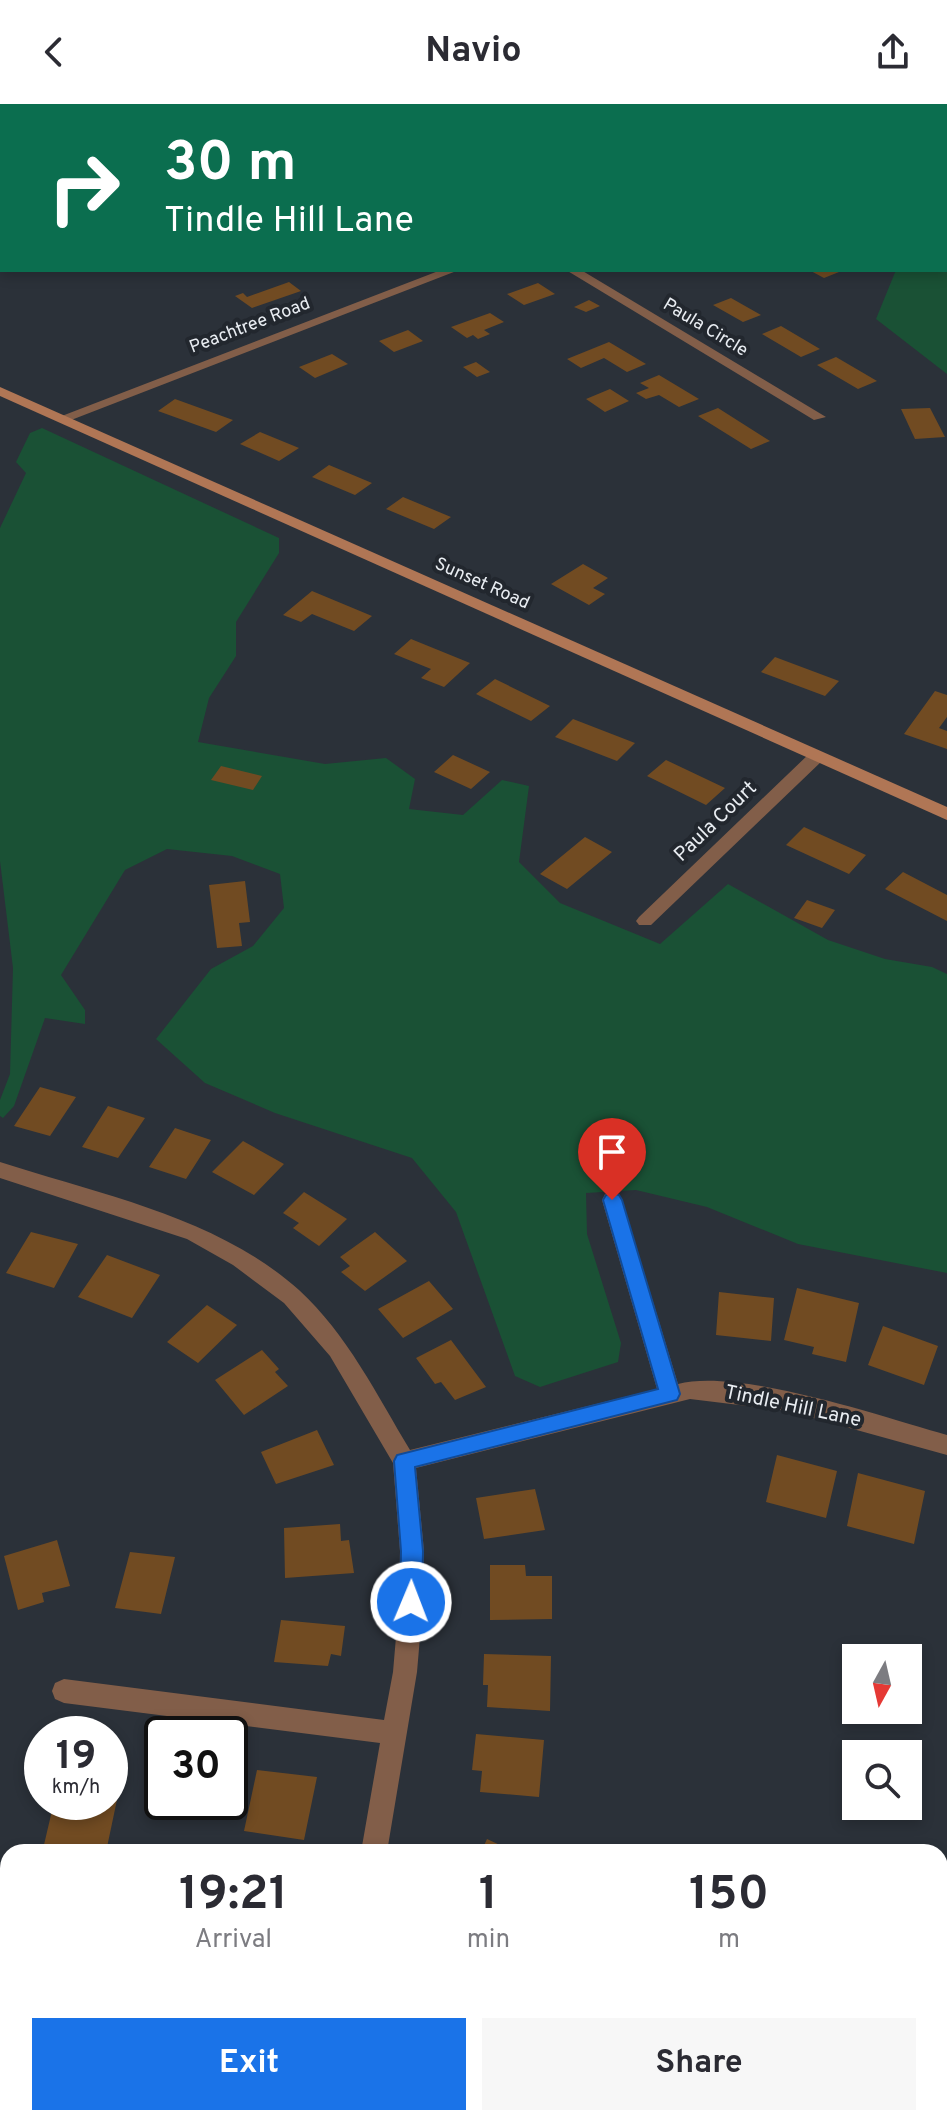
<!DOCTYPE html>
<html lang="en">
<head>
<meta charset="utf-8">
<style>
	:root { --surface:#fff; --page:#f7f7f7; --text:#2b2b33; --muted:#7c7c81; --accent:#1a73e8 }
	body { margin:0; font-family:Overpass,sans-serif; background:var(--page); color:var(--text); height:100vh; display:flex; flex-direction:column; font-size:30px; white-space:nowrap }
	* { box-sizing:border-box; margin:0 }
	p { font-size:26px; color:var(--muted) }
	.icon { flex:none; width:44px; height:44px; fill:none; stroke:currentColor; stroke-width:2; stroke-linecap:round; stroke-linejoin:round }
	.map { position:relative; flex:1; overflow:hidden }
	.drawer { position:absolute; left:0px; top:1740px; width:948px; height:282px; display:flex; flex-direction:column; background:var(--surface); border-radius:24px 24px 0 0; box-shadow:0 4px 12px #0003 }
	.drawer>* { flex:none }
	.hud { position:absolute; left:0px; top:0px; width:948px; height:168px; box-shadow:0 4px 12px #0003; background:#0b6e4f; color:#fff; overflow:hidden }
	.needle { width:52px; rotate:188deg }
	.buttons { position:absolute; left:842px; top:1540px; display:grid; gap:16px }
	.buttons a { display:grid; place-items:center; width:80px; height:80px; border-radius:0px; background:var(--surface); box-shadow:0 4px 12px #0003; font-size:40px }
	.speed { position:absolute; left:24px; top:1612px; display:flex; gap:16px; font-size:40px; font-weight:700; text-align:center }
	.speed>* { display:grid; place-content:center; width:104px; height:104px; border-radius:50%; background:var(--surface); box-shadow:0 4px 12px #0003; line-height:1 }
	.speed small { font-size:20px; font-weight:400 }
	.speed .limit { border:4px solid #111; border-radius:12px; background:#fff; color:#111 }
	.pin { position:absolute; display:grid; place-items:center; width:68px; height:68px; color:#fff; margin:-82px -34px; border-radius:50% 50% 50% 0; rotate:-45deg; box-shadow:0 0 8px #0007 }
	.pin .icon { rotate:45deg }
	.me { position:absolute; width:88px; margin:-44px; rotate:1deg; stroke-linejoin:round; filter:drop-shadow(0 0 6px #0008) }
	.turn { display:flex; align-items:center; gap:28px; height:168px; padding:0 32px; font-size:36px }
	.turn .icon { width:104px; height:104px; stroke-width:2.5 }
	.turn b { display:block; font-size:56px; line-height:68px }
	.eta { display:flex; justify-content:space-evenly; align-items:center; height:136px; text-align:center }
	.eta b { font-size:48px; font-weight:700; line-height:56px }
	.action { display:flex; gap:16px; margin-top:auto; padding:16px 32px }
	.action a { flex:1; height:92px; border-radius:0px; background:var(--accent); color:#fff; font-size:32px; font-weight:700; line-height:92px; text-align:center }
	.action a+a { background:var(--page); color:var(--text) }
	header { display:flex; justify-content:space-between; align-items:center; height:104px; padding:0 32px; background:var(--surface); font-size:36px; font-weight:700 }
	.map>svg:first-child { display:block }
</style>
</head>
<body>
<header><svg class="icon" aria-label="back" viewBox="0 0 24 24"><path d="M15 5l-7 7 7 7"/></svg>Navio<svg class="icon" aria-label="share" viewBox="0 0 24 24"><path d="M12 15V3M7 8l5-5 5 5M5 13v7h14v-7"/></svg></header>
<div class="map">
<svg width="947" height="2021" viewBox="0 0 947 2021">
	<rect width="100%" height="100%" fill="#2b3139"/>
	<path fill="#1a5135" d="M0,0H545L2,2L0,99Z
		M947,75V270L876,215L896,166H946Z
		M42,324L279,434V449L236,518V552L209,594L198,638L325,660L386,654L415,675L409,705L463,711L502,676L529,682L519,758L560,799L660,840L728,780L828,836L885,855L932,863L947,870V1169L798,1140L707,1103L636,1086L586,1089L587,1130L621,1239L618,1258L540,1283L515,1272L456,1108L412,1054L275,1009L205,979L156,935L211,865L253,842L284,804L280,770L232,752L167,745L125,766L61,871L85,906V920L45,914L14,1002L3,1014L0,1012V996L10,970L13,864L0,757V424L26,369L16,358L30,329Z"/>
	<path fill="#714b22" d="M809,166H844L824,174Z
		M289,178L301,187L252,204L235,192L243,189L247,193Z
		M538,179L555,190L524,201L507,190Z
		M731,194L761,211L743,218L713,201Z
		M589,196L600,202L586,208L574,203Z
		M490,209L504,218L484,226L490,230L478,235L473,231L467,234L451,223Z
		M781,222L820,245L801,253L762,230Z
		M408,226L423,237L394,248L379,237Z
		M609,238L646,260L627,268L604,254L581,264L567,255Z
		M332,250L348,260L315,274L299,263Z
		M836,253L877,277L858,285L817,261Z
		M476,258L490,268L477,273L463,263Z
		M659,271L699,295L679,303L659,291L646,295L636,289L649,284L640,279Z
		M610,285L629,297L605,308L586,295Z
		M175,295L233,316L216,328L158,307Z
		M718,304L770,337L751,345L698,312Z
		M930,304L945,333L915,335L901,305Z
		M260,328L299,344L279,357L240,340Z
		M329,361L372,379L355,391L312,373Z
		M403,393L451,413L434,425L386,405Z
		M583,460L608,474L593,484L605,490L589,501L551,480Z
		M312,487L372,512L354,527L312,510L301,518L283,511Z
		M411,535L470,559L444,583L421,574L431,565L394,550Z
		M775,553L839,577L825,592L761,568Z
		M495,575L550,602L531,617L476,590Z
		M935,587L947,591V613L939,624L947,627V645L904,630Z
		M573,615L635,639L617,657L555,633Z
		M453,651L490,668L471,685L434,668Z
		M666,656L725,684L706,701L647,672Z
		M221,662L262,672L253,686L211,676Z
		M804,723L866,751L849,770L786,741Z
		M585,733L612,748L567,785L540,770Z
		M903,768L947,791V817L885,785Z
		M245,777L250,818L239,819L242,842L217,844L209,781Z
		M807,796L835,806L822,824L794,814Z
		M40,983L76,993L50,1032L14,1022Z
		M108,1002L145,1014L118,1054L82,1043Z
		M175,1024L211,1036L186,1075L149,1063Z
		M243,1037L284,1060L254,1091L212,1068Z
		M304,1088L347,1115L319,1142L293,1124L299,1119L283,1109Z
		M31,1128L78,1140L54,1184L6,1169Z
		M375,1128L407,1157L365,1187L341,1168L350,1162L340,1153Z
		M107,1151L160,1171L132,1214L78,1193Z
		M429,1177L453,1205L403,1234L378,1205Z
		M797,1184L859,1199L846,1258L812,1250L814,1243L784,1236Z
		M719,1188L774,1194L771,1237L716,1231Z
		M207,1201L237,1221L198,1259L167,1238Z
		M883,1222L938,1242L924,1281L868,1261Z
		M451,1236L486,1283L455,1296L441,1278L435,1280L416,1254Z
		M262,1246L279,1265L275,1268L288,1282L244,1311L215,1276Z
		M317,1326L334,1361L276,1380L261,1348Z
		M777,1351L837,1367L826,1414L766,1398Z
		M858,1369L925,1387L914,1440L847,1422Z
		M535,1385L545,1426L484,1435L476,1394Z
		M340,1420L341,1437L349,1436L354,1469L285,1474L284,1424Z
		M57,1436L70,1482L42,1489L44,1498L18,1506L4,1452Z
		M130,1448L175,1453L161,1510L115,1504Z
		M490,1461H525L526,1472H552V1515L490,1516Z
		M281,1516L345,1522L341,1552L331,1550L328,1562L274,1558Z
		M484,1550L551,1552L550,1607L487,1603L488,1581H483Z
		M476,1630L544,1636L539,1693L480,1688L482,1667L472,1666Z
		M257,1666L317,1673L304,1736L244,1727Z
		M110,1691H118L106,1748L43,1745L54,1698H110Z
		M487,1735L515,1748H481Z
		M177,2014H261L262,2021H178Z"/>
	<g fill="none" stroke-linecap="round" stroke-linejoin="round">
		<path fill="#825e49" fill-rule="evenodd" d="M566,166H581L826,313L814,316Z
			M817,647L825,652L823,656L651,821H639L636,817L639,813L811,648Z
			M0,1058C102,1091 217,1113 299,1186C347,1230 377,1291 410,1346L657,1285L602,1096L605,1090H619L622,1096L678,1280C740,1264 883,1313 947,1331V1351L788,1307L690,1295L416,1364L424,1447L423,1498L417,1568L387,1748H361L380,1639L64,1599L55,1595L52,1587L55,1579L64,1575L384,1616L393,1568L399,1498L400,1447L393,1359L330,1252L284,1199L233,1161L187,1135L0,1074Z
			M359,2014H387V2021H359Z"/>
		<path fill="#825e49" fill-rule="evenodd" d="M893,0H907L891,2Z
			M441,166H459L66,318L54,315Z"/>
		<path fill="#b07655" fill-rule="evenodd" d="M0,283L947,703V716L0,292Z"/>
	</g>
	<path fill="#1a73e8" stroke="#114b97" stroke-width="2" d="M612,1089L619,1091L622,1096L680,1290L677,1296L415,1363L423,1447L422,1498L419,1505L411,1508L403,1505L400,1498L401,1447L394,1357L397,1351L658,1285L603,1096L606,1091Z"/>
	<g text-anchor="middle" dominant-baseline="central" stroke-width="8" stroke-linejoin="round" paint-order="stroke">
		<g font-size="18" fill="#e9edf2" stroke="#22272e">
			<text transform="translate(250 222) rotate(-21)">Peachtree Road</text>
			<text transform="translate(705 224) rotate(31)">Paula Circle</text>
			<text transform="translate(482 480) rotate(24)">Sunset Road</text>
		</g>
		<g font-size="20" fill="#e9edf2" stroke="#22272e">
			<text transform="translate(716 718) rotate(-44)">Paula Court</text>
			<text transform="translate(793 1303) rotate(12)">Tindle Hill Lane</text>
		</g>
	</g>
</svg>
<div class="buttons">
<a><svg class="needle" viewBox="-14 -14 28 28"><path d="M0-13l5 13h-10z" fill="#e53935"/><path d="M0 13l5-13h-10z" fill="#7c7c81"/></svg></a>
<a><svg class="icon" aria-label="search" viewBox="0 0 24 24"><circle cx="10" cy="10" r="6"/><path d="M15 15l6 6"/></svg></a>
</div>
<div class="speed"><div>19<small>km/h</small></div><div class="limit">30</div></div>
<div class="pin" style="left:612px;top:1096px;background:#d93025"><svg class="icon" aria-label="arrive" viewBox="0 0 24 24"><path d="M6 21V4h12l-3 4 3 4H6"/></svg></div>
<svg class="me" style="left:411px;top:1498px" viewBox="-20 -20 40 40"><circle r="17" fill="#1a73e8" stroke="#fff" stroke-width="3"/><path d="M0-11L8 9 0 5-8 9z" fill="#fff"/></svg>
<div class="hud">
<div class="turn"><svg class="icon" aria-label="right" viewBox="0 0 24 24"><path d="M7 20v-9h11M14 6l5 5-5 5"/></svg><div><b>30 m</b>Tindle Hill Lane</div></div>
</div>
<section class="drawer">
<div class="eta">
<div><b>19:21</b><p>Arrival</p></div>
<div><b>1</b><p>min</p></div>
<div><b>150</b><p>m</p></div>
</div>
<div class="action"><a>Exit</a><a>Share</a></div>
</section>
</div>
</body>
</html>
